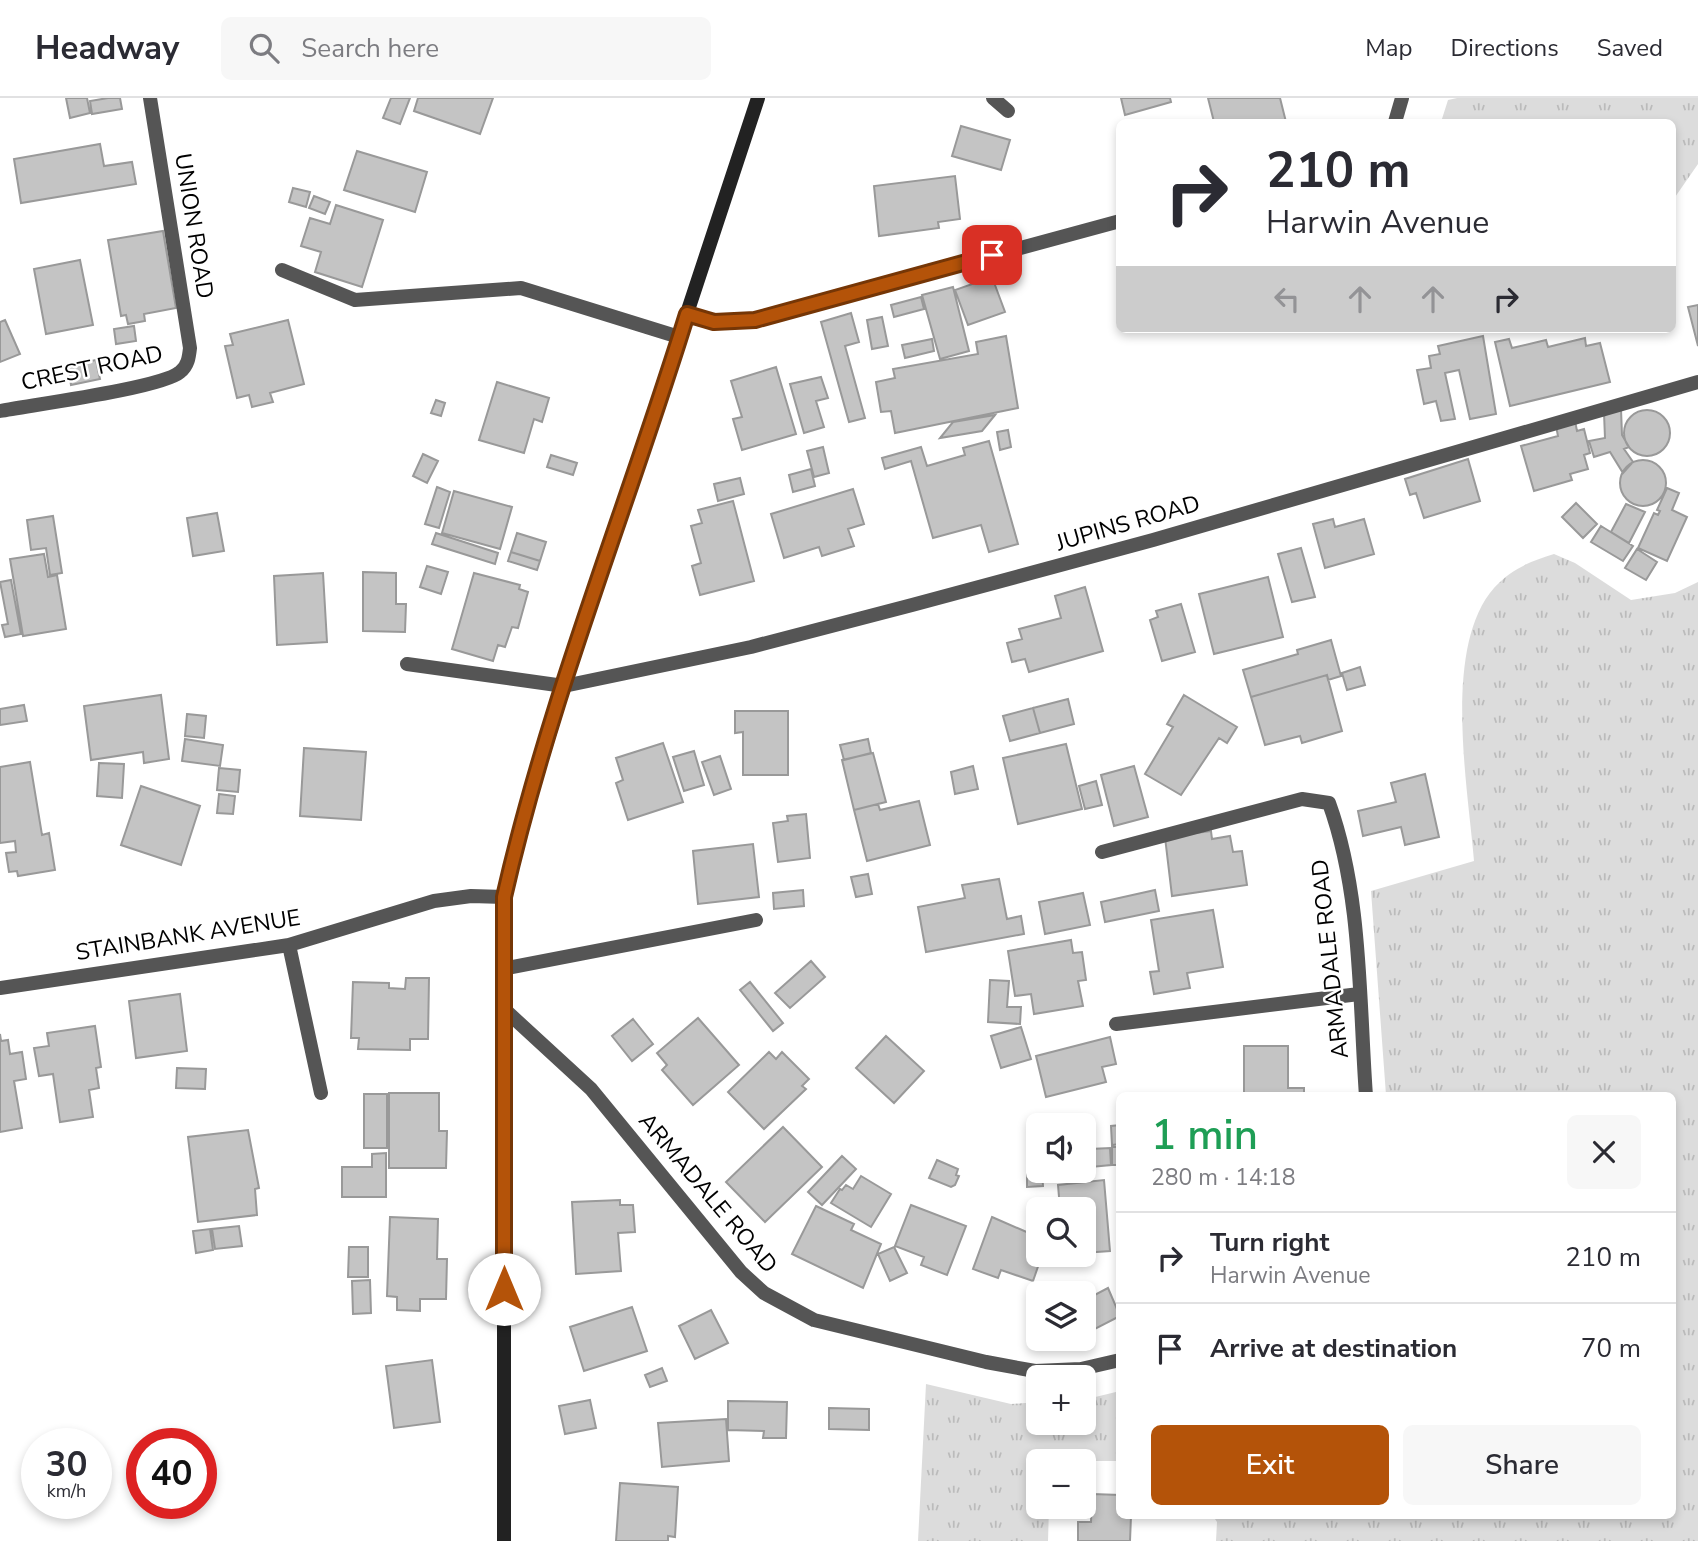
<!DOCTYPE html>
<html lang="en">
<head>
<meta charset="utf-8">
<style>
	:root { --surface:#fff; --page:#f7f7f7; --text:#2b2b33; --muted:#7c7c81; --line:#e1e1e2; --accent:#b45309 }
	body { margin:0; font-family:"Nunito Sans",sans-serif; background:var(--page); color:var(--text); height:100vh; display:flex; flex-direction:column; font-size:26px; white-space:nowrap }
	* { box-sizing:border-box; margin:0 }
	p { font-size:23px; color:var(--muted) }
	.icon { flex:none; width:38px; height:38px; fill:none; stroke:currentColor; stroke-width:2; stroke-linecap:round; stroke-linejoin:round }
	.map { position:relative; flex:1; overflow:hidden }
	.drawer { position:absolute; left:1116px; top:994px; width:560px; height:427px; display:flex; flex-direction:column; background:var(--surface); border-radius:10px; box-shadow:0 4px 10px #0003 }
	.drawer>* { flex:none }
	.hud { position:absolute; left:1116px; top:21px; width:560px; height:214px; border-radius:10px; box-shadow:0 4px 10px #0003; background:#fff; color:var(--text); overflow:hidden }
	.tools { position:absolute; left:1026px; top:1015px; display:grid; gap:14px }
	.tools a { display:grid; place-items:center; width:70px; height:70px; border-radius:10px; background:var(--surface); box-shadow:0 4px 10px #0003; font-size:35px }
	.speed { position:absolute; left:21px; top:1330px; display:flex; gap:14px; font-size:35px; font-weight:700; text-align:center }
	.speed>* { display:grid; place-content:center; width:91px; height:91px; border-radius:50%; background:var(--surface); box-shadow:0 4px 10px #0003; line-height:1 }
	.speed small { font-size:18px; font-weight:400 }
	.speed .limit { border:10px solid #d22; background:#fff; color:#111 }
	.pin { position:absolute; display:grid; place-items:center; width:60px; height:60px; color:#fff; margin:-30px; border-radius:14px; box-shadow:0 4px 10px #0006 }
	.me { position:absolute; width:77px; margin:-38px; rotate:0deg; stroke-linejoin:round; filter:drop-shadow(0 0 5px #0008) }
	.turn { display:flex; align-items:center; gap:24px; height:147px; padding:0 35px; font-size:32px }
	.turn .icon { width:91px; height:91px; stroke-width:2.5 }
	.turn b { display:block; font-size:49px; line-height:60px }
	.lanes { display:flex; align-items:center; height:66px; padding:0 35px; background:#0003; justify-content:center; gap:35px; direction:ltr }
	.lanes .off { opacity:.35 }
	.round { display:grid; place-items:center; flex:none; width:74px; height:74px; border-radius:10px; background:var(--page) }
	.headline { display:flex; align-items:center; justify-content:space-between; height:119px; padding:0 35px }
	h1 { font-size:42px; font-weight:600; line-height:52px; color:#1e9e55 }
	.primary-button { display:flex; gap:14px; margin-top:auto; padding:14px 35px }
	.primary-button a { flex:1; height:80px; border-radius:10px; background:var(--accent); color:#fff; font-size:28px; font-weight:600; line-height:80px; text-align:center }
	.primary-button a+a { background:var(--page); color:var(--text) }
	ul { padding:0; list-style:none }
	li { display:flex; align-items:center; gap:21px; height:91px; padding:0 35px; border-top:2px solid var(--line) }
	li div { flex:1 }
	li b { display:block; font-size:26px }
	li em { font-style:normal }
	header { display:flex; align-items:center; gap:42px; box-sizing:border-box; height:98px; padding:0 35px; background:var(--surface); border-bottom:2px solid var(--line) }
	header strong { font-size:33px }
	nav { display:flex; gap:38px; margin-inline-start:auto; font-size:24px }
	.search { width:490px; height:63px; background:var(--page); display:flex; align-items:center; gap:18px; box-sizing:border-box; padding:0 24px; border-radius:10px; color:var(--muted); font-size:26px }
	.map>svg:first-child { display:block }
</style>
</head>
<body>
<header>
<strong>Headway</strong>
<div class="search"><svg class="icon" aria-label="search" viewBox="0 0 24 24"><circle cx="10" cy="10" r="6"/><path d="M15 15l6 6"/></svg>Search here</div>
<nav><a>Map</a><a>Directions</a><a>Saved</a></nav>
</header>
<div class="map">
<svg width="1698" height="1443" viewBox="0 0 1698 1443">
	<defs>
		<pattern id="grass-tufts" width="24" height="20" patternUnits="userSpaceOnUse" patternTransform="scale(1.75)"><rect width="24" height="20" fill="#dcdcdc"/><path d="M3 7l-1-3M5 7V3M7 7l1-3M15 17l-1-3M17 17v-4M19 17l1-3" fill="none" stroke="#bbb"/></pattern>
	</defs>
	<rect width="100%" height="100%" fill="#fff"/>
	<path fill="url(#grass-tufts)" d="M1457,0H1698V66L1673,102V24H1441L1448,2Z
		M1554,456L1575,465L1631,502L1675,495L1698,484V1443H1216L1217,1424L1213,1418H1673V998L1386,997L1371,793L1474,763C1468,689 1442,549 1494,490C1511,471 1531,463 1554,456Z
		M926,1286L1011,1306L1038,1304V1325H1083V1302L1120,1293V1363H1038V1409H1049L1048,1443H918Z"/>
	<path fill="#c4c4c4" stroke="#999" stroke-width="2" d="M66,0H87L90,15L70,20Z
		M108,0H120L122,11L92,16L90,3Z
		M391,0H410L400,26L383,20Z
		M418,0H493L480,36L414,13Z
		M1121,0H1170L1171,4L1125,17Z
		M1208,0H1280L1286,24H1214Z
		M961,28L1010,42L1001,72L952,58Z
		M100,46L104,68L132,64L136,86L21,105L14,61Z
		M357,53L427,74L415,114L344,92Z
		M955,78L960,121L938,124L939,130L879,138L874,88Z
		M293,90L310,94L306,109L289,104Z
		M314,98L330,104L325,116L309,110Z
		M336,107L383,122L362,189L315,174L321,154L301,148L310,120L330,126Z
		M163,133L176,210L144,216L145,223L128,226L126,217L121,218L108,142Z
		M80,162L93,227L46,236L34,171Z
		M992,179L1005,214L968,227L955,192Z
		M953,189L969,253L940,261L922,197Z
		M921,199L924,211L894,219L891,207Z
		M1698,207V248L1688,209Z
		M851,215L859,244L845,248L865,320L849,324L821,224Z
		M882,219L888,248L872,251L867,222Z
		M5,222L20,256L0,264V224Z
		M288,222L304,286L270,295L273,304L252,309L249,297L237,300L225,248L233,247L230,236Z
		M134,228L136,243L116,246L114,231Z
		M1006,238L1018,310L895,335L891,313L881,314L876,284L895,280L893,271L978,256L976,244Z
		M1483,238L1496,316L1470,321L1459,272L1445,275L1455,321L1441,323L1436,303L1424,306L1417,272L1431,270L1429,258L1440,256L1438,248Z
		M1585,240L1586,248L1600,245L1610,284L1510,308L1495,244L1509,241L1512,250L1546,242L1548,249Z
		M932,241L934,253L905,260L902,247Z
		M96,262L100,281L71,287L68,268Z
		M776,269L796,336L742,352L733,321L742,319L731,283Z
		M821,279L828,300L816,303L824,329L804,335L790,286Z
		M497,284L549,300L542,324L534,321L524,355L479,342Z
		M436,302L445,305L441,318L431,315Z
		M1621,311L1622,337L1629,349L1624,351L1633,364L1623,375L1610,354L1594,359L1589,343L1605,340L1604,315Z
		M1624 335a23 23 0 1 1 46 0a23 23 0 1 1-46 0Z
		M995,317L982,333L940,340L953,324Z
		M1575,323L1577,333L1584,331L1590,355L1584,357L1588,371L1570,376L1572,382L1534,393L1521,348L1558,338L1556,328Z
		M1008,332L1011,349L1000,352L997,334Z
		M989,343L1018,446L989,454L981,427L933,440L911,363L885,371L882,360L921,349L927,368L965,357L963,350Z
		M823,349L829,375L814,379L807,353Z
		M423,356L438,363L427,385L413,378Z
		M551,357L577,365L573,377L547,369Z
		M1468,361L1480,403L1424,420L1416,395L1410,397L1405,381Z
		M1620 385a23 23 0 1 1 46 0a23 23 0 1 1-46 0Z
		M811,371L815,388L793,394L789,377Z
		M740,380L744,396L718,403L714,386Z
		M437,389L450,394L439,430L425,426Z
		M1667,390L1679,395L1672,412L1687,419L1667,463L1638,450L1654,415L1658,417L1660,413L1657,412Z
		M853,391L864,426L848,431L854,448L822,458L819,449L784,460L771,416Z
		M454,393L512,409L500,451L442,435Z
		M733,403L754,483L700,497L692,468L701,465L691,428L702,425L698,412Z
		M1576,405L1597,426L1583,440L1562,419Z
		M1626,406L1645,414L1629,445L1611,434Z
		M217,415L224,453L193,458L187,420Z
		M53,418L62,475L50,477L46,450L31,452L27,422Z
		M1333,421L1335,429L1364,421L1374,456L1325,470L1313,426Z
		M1601,428L1633,448L1623,463L1591,444Z
		M436,435L498,455L495,466L432,446Z
		M517,435L546,444L540,463L511,454Z
		M1301,450L1315,499L1292,504L1278,456Z
		M1637,451L1657,464L1646,482L1625,470Z
		M511,454L540,463L537,472L508,463Z
		M44,456L48,479L57,477L66,531L23,538L10,461Z
		M427,468L448,474L441,496L420,489Z
		M363,474L396,475V506H406L405,534L363,533Z
		M323,475L327,544L277,547L274,478Z
		M474,475L520,487L519,491L528,494L518,530L512,529L505,549L498,547L493,563L452,551Z
		M1268,479L1283,539L1214,556L1199,496Z
		M11,482L21,536L5,539L2,527L8,526L0,484Z
		M1085,489L1103,553L1029,574L1025,561L1012,564L1007,545L1022,541L1019,531L1061,520L1055,498Z
		M1181,506L1195,554L1162,563L1150,522L1158,519L1156,513Z
		M1331,542L1341,578L1328,582L1327,577L1251,599L1243,572L1298,556L1297,552Z
		M1360,569L1365,587L1347,592L1342,575Z
		M1327,577L1342,633L1302,645L1300,638L1265,647L1251,599Z
		M161,597L169,661L144,665L143,654L91,662L84,608Z
		M1184,597L1237,629L1227,645L1219,640L1181,697L1145,676L1173,629L1167,626Z
		M1068,601L1074,626L1040,635L1033,610Z
		M24,607L27,623L0,627V611Z
		M1033,610L1040,635L1010,643L1003,618Z
		M735,613H788V677H743V634L735,635Z
		M187,616L206,618L204,640L185,638Z
		M185,641L223,647L220,668L182,663Z
		M868,641L871,655L844,662L840,647Z
		M663,645L683,704L628,722L616,685L623,682L616,660Z
		M1066,646L1082,711L1018,726L1003,660Z
		M304,650L366,654L361,722L300,718Z
		M694,653L704,687L684,693L673,659Z
		M873,655L886,704L854,712L842,662Z
		M720,658L731,691L714,697L702,664Z
		M30,664L42,737L49,735L55,772L18,778L17,773L9,774L6,755L16,754L15,743L0,745V669Z
		M99,665L124,666L122,700L97,698Z
		M973,668L978,691L955,696L951,674Z
		M1134,668L1148,719L1114,728L1101,677Z
		M219,670L240,672L238,694L217,692Z
		M1425,676L1439,739L1405,747L1401,729L1363,738L1358,713L1396,704L1391,685Z
		M1096,683L1102,707L1085,711L1079,688Z
		M141,688L200,708L181,767L121,747Z
		M219,696L235,698L233,716L217,715Z
		M919,703L930,747L867,763L854,712L878,706L880,712Z
		M806,716L810,760L778,764L773,725L788,723L787,718Z
		M1211,733L1212,741L1230,738L1233,754L1242,753L1247,787L1172,798L1165,739Z
		M753,746L759,799L698,806L693,753Z
		M868,776L872,796L856,799L851,779Z
		M999,781L1007,821L1021,818L1024,836L926,854L918,809L965,800L962,787Z
		M803,792L804,808L774,811L773,795Z
		M1155,792L1159,813L1105,824L1101,804Z
		M1083,795L1090,827L1045,836L1039,804Z
		M1213,812L1223,869L1187,875L1190,890L1154,896L1150,874L1159,873L1151,822Z
		M1071,842L1073,855L1082,854L1086,882L1078,883L1083,908L1034,916L1031,896L1015,898L1008,853Z
		M811,863L825,879L790,910L775,895Z
		M406,880H429L428,941H410V952L358,951L359,940H351L353,884L389,885V890L405,891Z
		M990,882L1009,883L1007,909H1021L1020,926L988,924Z
		M750,884L783,925L773,933L740,892Z
		M180,896L187,953L136,960L129,903Z
		M698,920L739,967L693,1007L662,972L667,967L657,955Z
		M633,921L653,946L632,963L612,938Z
		M95,928L101,969L96,970L99,990L89,992L93,1019L60,1024L53,976L39,978L34,950L49,948L47,935Z
		M1021,929L1031,961L1001,970L991,938Z
		M0,936L1,943L8,942L10,956L22,954L26,981L14,983L22,1030L0,1034Z
		M886,938L924,973L894,1005L856,970Z
		M1110,939L1116,966L1102,969L1106,984L1046,999L1036,958Z
		M1244,948H1288V990H1304V998H1244Z
		M769,954L776,961L782,954L809,981L802,988L806,991L764,1031L728,994Z
		M177,970L206,971L205,991L176,990Z
		M389,995H439V1033H447L446,1070H389Z
		M364,996H387V1050H364Z
		M1120,1027V1046L1112,1047L1111,1028Z
		M783,1029L822,1069L765,1124L726,1084Z
		M248,1032L259,1090L255,1091L257,1117L198,1124L188,1039Z
		M1112,1049H1120V1067H1112Z
		M1110,1050L1111,1067L1091,1069L1090,1051Z
		M386,1055V1099H342V1069H372V1056Z
		M842,1058L856,1071L822,1107L808,1094Z
		M937,1062L958,1071L956,1077L959,1078L955,1087L951,1089L929,1080Z
		M1027,1073H1042L1043,1088L1027,1089Z
		M861,1078L891,1096L871,1129L831,1105L840,1091L842,1092L846,1087L853,1091Z
		M1104,1082L1110,1153L1083,1155V1111H1060L1058,1087Z
		M620,1102V1107H633L635,1134L618,1135L621,1173L576,1176L572,1104Z
		M911,1107L966,1128L947,1177L921,1167L924,1159L895,1148Z
		M816,1108L854,1126L851,1132L881,1146L863,1190L792,1156Z
		M390,1119L438,1121L437,1161H447L446,1201H420V1213L397,1212V1199L387,1198Z
		M992,1119L1038,1139V1157H1042L1033,1183L1001,1172L998,1180L973,1171Z
		M239,1128L242,1148L215,1151L212,1131Z
		M210,1131L213,1152L196,1155L193,1133Z
		M349,1149H368V1179H348Z
		M894,1149L907,1175L890,1183L878,1156Z
		M370,1182L371,1215L353,1216L352,1183Z
		M1108,1190L1120,1218L1091,1233L1083,1217V1203Z
		M632,1209L647,1253L584,1273L570,1229Z
		M711,1212L728,1245L695,1261L679,1228Z
		M432,1262L440,1324L394,1330L386,1268Z
		M662,1270L667,1283L650,1289L645,1277Z
		M590,1302L596,1330L565,1336L559,1308Z
		M728,1303L787,1304L786,1340H763L764,1333L728,1332Z
		M829,1310L869,1311V1332L829,1331Z
		M726,1321L729,1363L662,1369L658,1325Z
		M620,1385L678,1389L675,1439L668,1438V1443H616Z
		M1092,1396L1120,1397V1418H1131L1130,1443H1078V1424H1091Z"/>
	<g fill="none" stroke-linecap="round" stroke-linejoin="round">
		<path stroke="#555" stroke-width="14" d="M282,172L355,202L521,190L679,239
			M407,566L564,588"/>
		<path stroke="#555" stroke-width="14" d="M993,0L1008,13
			M1395,24L1402,0
			M687,216L714,224L755,222L1120,123
			M0,313C31,307 162,290 180,274C188,268 189,259 190,250L150,0
			M564,588L751,549L912,507L1153,442L1698,284
			M1102,754L1302,701L1329,705C1362,796 1359,902 1366,998
			M289,847L321,995
			M502,871L756,822
			M0,890L289,847L434,803L471,798L504,799
			M504,911L591,991L741,1174L764,1195L814,1222L986,1264L1035,1273L1081,1271L1120,1262
			M1116,926L1359,896"/>
		<path stroke="#222" stroke-width="14" d="M504,1443V799L517,742L564,588L758,0"/>
	</g>
	<g fill="none" stroke-linecap="round" stroke-linejoin="round">
		<defs>
			<path id="route" d="M504,1191V799C549,601 627,410 687,216L714,224L755,222L992,157"/>
		</defs>
		<use href="#route" stroke="#753606" stroke-width="18"/>
		<use href="#route" stroke="#b45309" stroke-width="12"/>
	</g>
	<g text-anchor="middle" dominant-baseline="central" stroke-width="5" stroke-linejoin="round" paint-order="stroke">
		<g font-size="23" fill="#000" stroke="#fff">
			<text transform="translate(194 128) rotate(81)">UNION ROAD</text>
			<text transform="translate(92 270) rotate(-12)">CREST ROAD</text>
			<text transform="translate(1128 425) rotate(-16)">JUPINS ROAD</text>
			<text transform="translate(188 837) rotate(-9)">STAINBANK AVENUE</text>
			<text transform="translate(1330 861) rotate(-96)">ARMADALE ROAD</text>
			<text transform="translate(708 1095) rotate(50)">ARMADALE ROAD</text>
		</g>
	</g>
</svg>
<div class="tools">
<a><svg class="icon" aria-label="sound" viewBox="0 0 24 24"><path d="M4 9h4l5-4v14l-5-4H4zM17 9q2 3 0 6"/></svg></a>
<a><svg class="icon" aria-label="search" viewBox="0 0 24 24"><circle cx="10" cy="10" r="6"/><path d="M15 15l6 6"/></svg></a>
<a><svg class="icon" aria-label="layers" viewBox="0 0 24 24"><path d="M12 4l9 5-9 5-9-5zM3 14l9 5 9-5"/></svg></a>
<a>+</a>
<a>−</a>
</div>
<div class="speed"><div>30<small>km/h</small></div><div class="limit">40</div></div>
<div class="pin" style="left:992px;top:157px;background:#d93025"><svg class="icon" aria-label="arrive" viewBox="0 0 24 24"><path d="M6 21V4h12l-3 4 3 4H6"/></svg></div>
<svg class="me" style="left:504px;top:1191px" viewBox="-20 -20 40 40"><circle r="19" fill="#fff"/><path d="M0-13L10 11 0 6-10 11z" fill="#b45309"/></svg>
<div class="hud">
<div class="turn"><svg class="icon" aria-label="right" viewBox="0 0 24 24"><path d="M7 20v-9h11M14 6l5 5-5 5"/></svg><div><b>210 m</b>Harwin Avenue</div></div>
<div class="lanes"><svg class="icon off" aria-label="left" viewBox="0 0 24 24"><path d="M17 20v-9H6M10 6l-5 5 5 5"/></svg><svg class="icon off" aria-label="ahead" viewBox="0 0 24 24"><path d="M12 20V5M6 11l6-6 6 6"/></svg><svg class="icon off" aria-label="ahead" viewBox="0 0 24 24"><path d="M12 20V5M6 11l6-6 6 6"/></svg><svg class="icon" aria-label="right" viewBox="0 0 24 24"><path d="M7 20v-9h11M14 6l5 5-5 5"/></svg></div>
</div>
<section class="drawer">
<div class="headline"><div><h1>1 min</h1><p>280 m · 14:18</p></div><a class="round"><svg class="icon" aria-label="close" viewBox="0 0 24 24"><path d="M6 6l12 12M18 6L6 18"/></svg></a></div>
<ul>
<li><svg class="icon" aria-label="right" viewBox="0 0 24 24"><path d="M7 20v-9h11M14 6l5 5-5 5"/></svg><div><b>Turn right</b><p>Harwin Avenue</p></div><em>210 m</em></li>
<li><svg class="icon" aria-label="arrive" viewBox="0 0 24 24"><path d="M6 21V4h12l-3 4 3 4H6"/></svg><div><b>Arrive at destination</b></div><em>70 m</em></li>
</ul>
<div class="primary-button"><a>Exit</a><a>Share</a></div>
</section>
</div>
</body>
</html>
